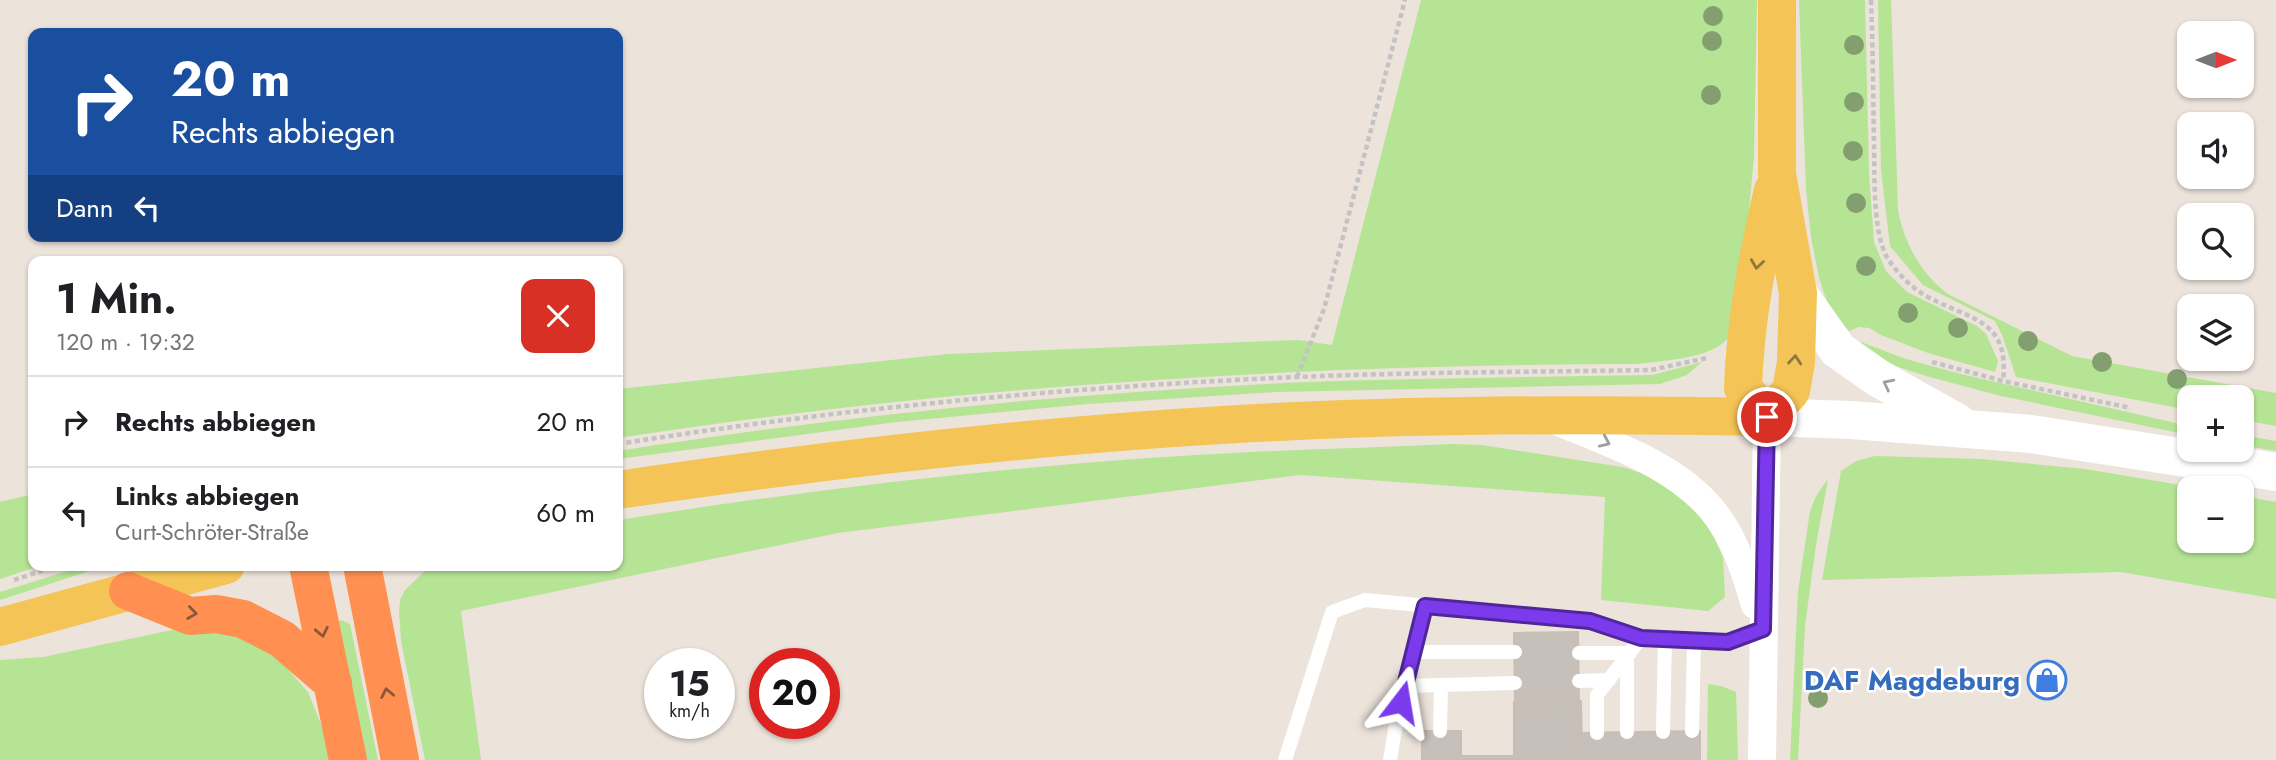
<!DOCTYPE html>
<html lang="de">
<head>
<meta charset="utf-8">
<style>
	:root { --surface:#fff; --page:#f6f6f6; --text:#202124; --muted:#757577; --line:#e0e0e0 }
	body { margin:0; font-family:Jost,sans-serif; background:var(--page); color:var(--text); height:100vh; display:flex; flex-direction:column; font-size:26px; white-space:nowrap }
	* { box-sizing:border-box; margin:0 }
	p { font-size:23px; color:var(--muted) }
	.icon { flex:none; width:38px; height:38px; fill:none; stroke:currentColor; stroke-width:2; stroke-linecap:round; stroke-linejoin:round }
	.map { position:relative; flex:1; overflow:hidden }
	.details { position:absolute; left:28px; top:256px; width:595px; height:315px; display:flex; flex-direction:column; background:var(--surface); border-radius:14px; box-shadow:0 2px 5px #0004 }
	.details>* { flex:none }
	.top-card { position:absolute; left:28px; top:28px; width:595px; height:214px; border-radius:14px; box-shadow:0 2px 5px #0004; background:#1a4fa0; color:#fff; overflow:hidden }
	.needle { width:46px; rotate:90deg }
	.tools { position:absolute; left:2177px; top:21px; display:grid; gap:14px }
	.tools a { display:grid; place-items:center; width:77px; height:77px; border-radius:14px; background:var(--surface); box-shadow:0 2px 5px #0004; font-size:35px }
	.speed { position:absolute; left:644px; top:648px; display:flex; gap:14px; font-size:35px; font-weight:700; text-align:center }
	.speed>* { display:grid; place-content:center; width:91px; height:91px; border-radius:50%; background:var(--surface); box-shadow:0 2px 5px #0004; line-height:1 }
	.speed small { font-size:18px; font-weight:400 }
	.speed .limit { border:10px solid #d22; background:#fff; color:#111 }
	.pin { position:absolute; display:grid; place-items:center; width:60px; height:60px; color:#fff; margin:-30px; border:4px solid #fff; border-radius:50%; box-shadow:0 2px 7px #0007 }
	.me { position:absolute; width:77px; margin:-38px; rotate:14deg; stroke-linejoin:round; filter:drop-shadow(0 0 5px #0008) }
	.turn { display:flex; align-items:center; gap:24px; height:147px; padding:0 28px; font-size:32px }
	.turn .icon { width:91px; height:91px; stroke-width:2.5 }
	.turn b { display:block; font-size:49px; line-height:60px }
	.then { display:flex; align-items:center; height:66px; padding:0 28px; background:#0003; gap:14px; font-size:26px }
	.round { display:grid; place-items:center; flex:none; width:74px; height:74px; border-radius:14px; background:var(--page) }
	.headline { display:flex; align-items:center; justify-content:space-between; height:119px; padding:0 28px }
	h1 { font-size:42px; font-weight:700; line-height:52px }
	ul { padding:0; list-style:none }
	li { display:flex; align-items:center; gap:21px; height:91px; padding:0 28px; border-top:2px solid var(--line) }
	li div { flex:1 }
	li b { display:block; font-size:26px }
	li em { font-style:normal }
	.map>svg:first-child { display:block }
</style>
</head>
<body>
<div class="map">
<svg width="2276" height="760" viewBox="0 0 2276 760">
	<rect width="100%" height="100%" fill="#ece3da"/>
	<path fill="#b5e495" d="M1421,0H1757L1754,156L1749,211L1728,338C1712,359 1660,361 1635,364C1294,365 955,386 618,438V389L948,354L1298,340L1332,345Z
		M1799,0H1865L1869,174L1874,242L1886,271L1907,292L1977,326L1986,334L1998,361L1995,372L1928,353L1881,335L1869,328L1859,327L1849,331L1829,308L1819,278L1811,237L1806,189Z
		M1878,0H1891L1898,210C1904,243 1921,274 1948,294L2072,356L2276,393V426L2242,420V397H2189V410L2016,377L2002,335L1995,321L1923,285L1890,246L1881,170Z
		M1861,342L1906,359L1961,374L2189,426V435L2001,396L1926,376L1880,361L1859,343Z
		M1702,362L1687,375L1660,384L1277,392L1088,404L897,422L618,459V451C846,415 1077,392 1308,382C1423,378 1537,377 1652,375Z
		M2242,435L2276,441V451L2242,445Z
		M1452,444L1482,445L1622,467L1654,477L1705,518L1723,557L1725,597L1708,611L1601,600L1605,497L1300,475L838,533L461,611L481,760H425L401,641L399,611L400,600L405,590L431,565H618V520C826,487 1040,462 1251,452C1318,449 1385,447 1452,444Z
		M1875,456L1981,459L2085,469L2198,488H2189V541H2242V496L2276,502V599L2121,572L1822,580L1841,471L1856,461Z
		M1828,479L1816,545L1805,626L1798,760H1790L1798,591L1810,511L1816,496Z
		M33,494V565H42L0,579V502Z
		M87,565H108L0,600V592Z
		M341,620L350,624L378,760H363L337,622Z
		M177,629L228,631L279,659L308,692L324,732L330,760H0V660L43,657Z
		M1708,684L1721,686L1736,692L1738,760H1707Z"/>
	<path fill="#c7c0ba" stroke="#c7bfb4" stroke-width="2" d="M1578,632L1579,703L1515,705L1514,633Z
		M1581,701L1582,760H1422V731H1461V756H1514V702Z
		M1700,731V760H1579L1578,733Z"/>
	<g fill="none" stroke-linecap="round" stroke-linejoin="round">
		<path stroke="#c3c3c3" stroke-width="4.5" stroke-dasharray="5 3.5" stroke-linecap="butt" d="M1871,0C1873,48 1873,96 1874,144C1875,175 1872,233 1888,259C1898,274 1911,287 1926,296C1969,320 2010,318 2003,381
			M1932,362L2003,381L2131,408
			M1297,377L1324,309L1405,0
			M618,444C843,408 1069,387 1297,377C1415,372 1533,372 1651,370L1707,358
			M14,580L60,565"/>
		<path stroke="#fff" stroke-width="14" d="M1414,652H1515
			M1579,653H1630
			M1627,656V732
			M1579,681L1609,680
			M1405,686L1515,683
			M1440,731L1441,685
			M1692,731L1694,641
			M1663,732L1665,639
			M1597,733V695L1641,638
			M1285,760L1332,612L1365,600L1590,621L1641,638L1728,642L1763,629
			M1390,760L1397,718L1425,606"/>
		<path stroke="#fff" stroke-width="28" d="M1554,420C1608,443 1675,464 1713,511C1735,538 1745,572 1755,605
			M1762,760L1767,417"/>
		<path stroke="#fff" stroke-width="38" d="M1798,293L1838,350L1878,378L1958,423
			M1767,417L1851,420L2031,434L2276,472"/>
		<path stroke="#f4c457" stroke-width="38" d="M1767,417L1743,388C1745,321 1758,255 1773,190
			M618,490C843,457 1070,431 1298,421C1454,414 1611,414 1767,417L1791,391L1796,362L1798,293L1777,174V0
			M0,627L226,565"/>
		<path stroke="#ff9052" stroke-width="38" d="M308,565L348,760
			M362,565L400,760
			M128,591L190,616L216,614L243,619L282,639L333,683"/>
	</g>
	<g fill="#849f6f">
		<circle cx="1713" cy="16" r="10"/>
		<circle cx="1712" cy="41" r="10"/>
		<circle cx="1854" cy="45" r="10"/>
		<circle cx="1711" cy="95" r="10"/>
		<circle cx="1854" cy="102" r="10"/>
		<circle cx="1853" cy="151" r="10"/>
		<circle cx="1856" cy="203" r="10"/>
		<circle cx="1866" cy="266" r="10"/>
		<circle cx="1908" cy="313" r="10"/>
		<circle cx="1958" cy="328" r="10"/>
		<circle cx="2028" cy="341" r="10"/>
		<circle cx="2102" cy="362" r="10"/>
		<circle cx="2177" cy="379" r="10"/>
		<circle cx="1818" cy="698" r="10"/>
	</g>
	<defs><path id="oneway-chevron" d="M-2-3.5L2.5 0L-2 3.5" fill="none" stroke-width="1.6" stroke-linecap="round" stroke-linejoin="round" transform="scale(1.75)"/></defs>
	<g stroke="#8e7640">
		<use href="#oneway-chevron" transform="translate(1757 264) rotate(98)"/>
		<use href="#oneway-chevron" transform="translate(1795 360) rotate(-85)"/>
	</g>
	<g stroke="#9f9f9f">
		<use href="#oneway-chevron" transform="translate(1888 384) rotate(-153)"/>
		<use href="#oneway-chevron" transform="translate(1605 442) rotate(24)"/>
	</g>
	<g stroke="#89573b">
		<use href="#oneway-chevron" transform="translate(192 613) rotate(8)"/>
		<use href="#oneway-chevron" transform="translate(322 632) rotate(78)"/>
		<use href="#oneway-chevron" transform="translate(387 693) rotate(-101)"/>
	</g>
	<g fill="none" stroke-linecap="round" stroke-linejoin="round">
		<defs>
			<path id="route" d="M1401,702L1425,606L1590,621L1641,638L1728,642L1763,629L1767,417"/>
		</defs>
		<use href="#route" stroke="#51269a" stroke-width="18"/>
		<use href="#route" stroke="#7c3aed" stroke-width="12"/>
	</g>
	<defs>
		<symbol id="shop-ring" viewBox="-11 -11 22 22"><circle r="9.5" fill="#fff" stroke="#3f7fe0" stroke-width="1.5"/><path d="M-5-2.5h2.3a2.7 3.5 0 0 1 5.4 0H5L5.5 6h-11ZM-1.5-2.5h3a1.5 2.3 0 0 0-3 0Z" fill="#3f7fe0"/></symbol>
	</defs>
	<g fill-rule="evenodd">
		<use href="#shop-ring" x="2025" y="658" width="44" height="44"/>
	</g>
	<g text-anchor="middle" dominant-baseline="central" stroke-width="5" stroke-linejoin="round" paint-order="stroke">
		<g font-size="28" font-weight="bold" fill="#366cbe" stroke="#fff" text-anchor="end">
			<text x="2020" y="680">DAF Magdeburg</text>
		</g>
	</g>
</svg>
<div class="tools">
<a><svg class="needle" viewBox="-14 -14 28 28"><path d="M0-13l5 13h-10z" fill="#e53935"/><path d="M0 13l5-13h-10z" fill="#757577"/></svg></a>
<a><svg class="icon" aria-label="sound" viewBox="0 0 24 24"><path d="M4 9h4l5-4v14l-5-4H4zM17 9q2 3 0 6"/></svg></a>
<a><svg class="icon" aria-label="search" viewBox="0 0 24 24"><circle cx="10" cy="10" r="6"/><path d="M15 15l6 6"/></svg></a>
<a><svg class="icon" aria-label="layers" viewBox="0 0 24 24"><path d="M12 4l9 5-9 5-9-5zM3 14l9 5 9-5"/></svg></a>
<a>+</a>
<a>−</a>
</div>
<div class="speed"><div>15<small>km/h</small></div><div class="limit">20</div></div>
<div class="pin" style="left:1767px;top:417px;background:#d93025"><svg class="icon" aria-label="arrive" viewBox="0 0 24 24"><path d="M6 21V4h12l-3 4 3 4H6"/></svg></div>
<svg class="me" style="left:1401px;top:702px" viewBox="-20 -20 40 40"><path d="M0-17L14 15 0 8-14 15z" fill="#7c3aed" stroke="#fff" stroke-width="4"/></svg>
<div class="top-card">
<div class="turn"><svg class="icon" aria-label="right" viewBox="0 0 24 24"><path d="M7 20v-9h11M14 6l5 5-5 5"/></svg><div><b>20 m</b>Rechts abbiegen</div></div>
<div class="then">Dann<svg class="icon" aria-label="left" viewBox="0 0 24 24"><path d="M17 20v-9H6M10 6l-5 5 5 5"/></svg></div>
</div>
<section class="details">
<div class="headline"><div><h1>1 Min.</h1><p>120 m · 19:32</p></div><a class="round" style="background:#d93025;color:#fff"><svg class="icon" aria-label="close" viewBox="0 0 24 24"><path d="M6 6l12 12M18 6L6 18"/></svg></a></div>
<ul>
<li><svg class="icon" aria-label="right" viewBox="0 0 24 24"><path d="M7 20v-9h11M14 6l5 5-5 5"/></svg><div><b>Rechts abbiegen</b></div><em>20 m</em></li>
<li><svg class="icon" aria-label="left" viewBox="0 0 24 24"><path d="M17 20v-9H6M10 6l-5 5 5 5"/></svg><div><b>Links abbiegen</b><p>Curt-Schröter-Straße</p></div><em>60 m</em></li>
</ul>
</section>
</div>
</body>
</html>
